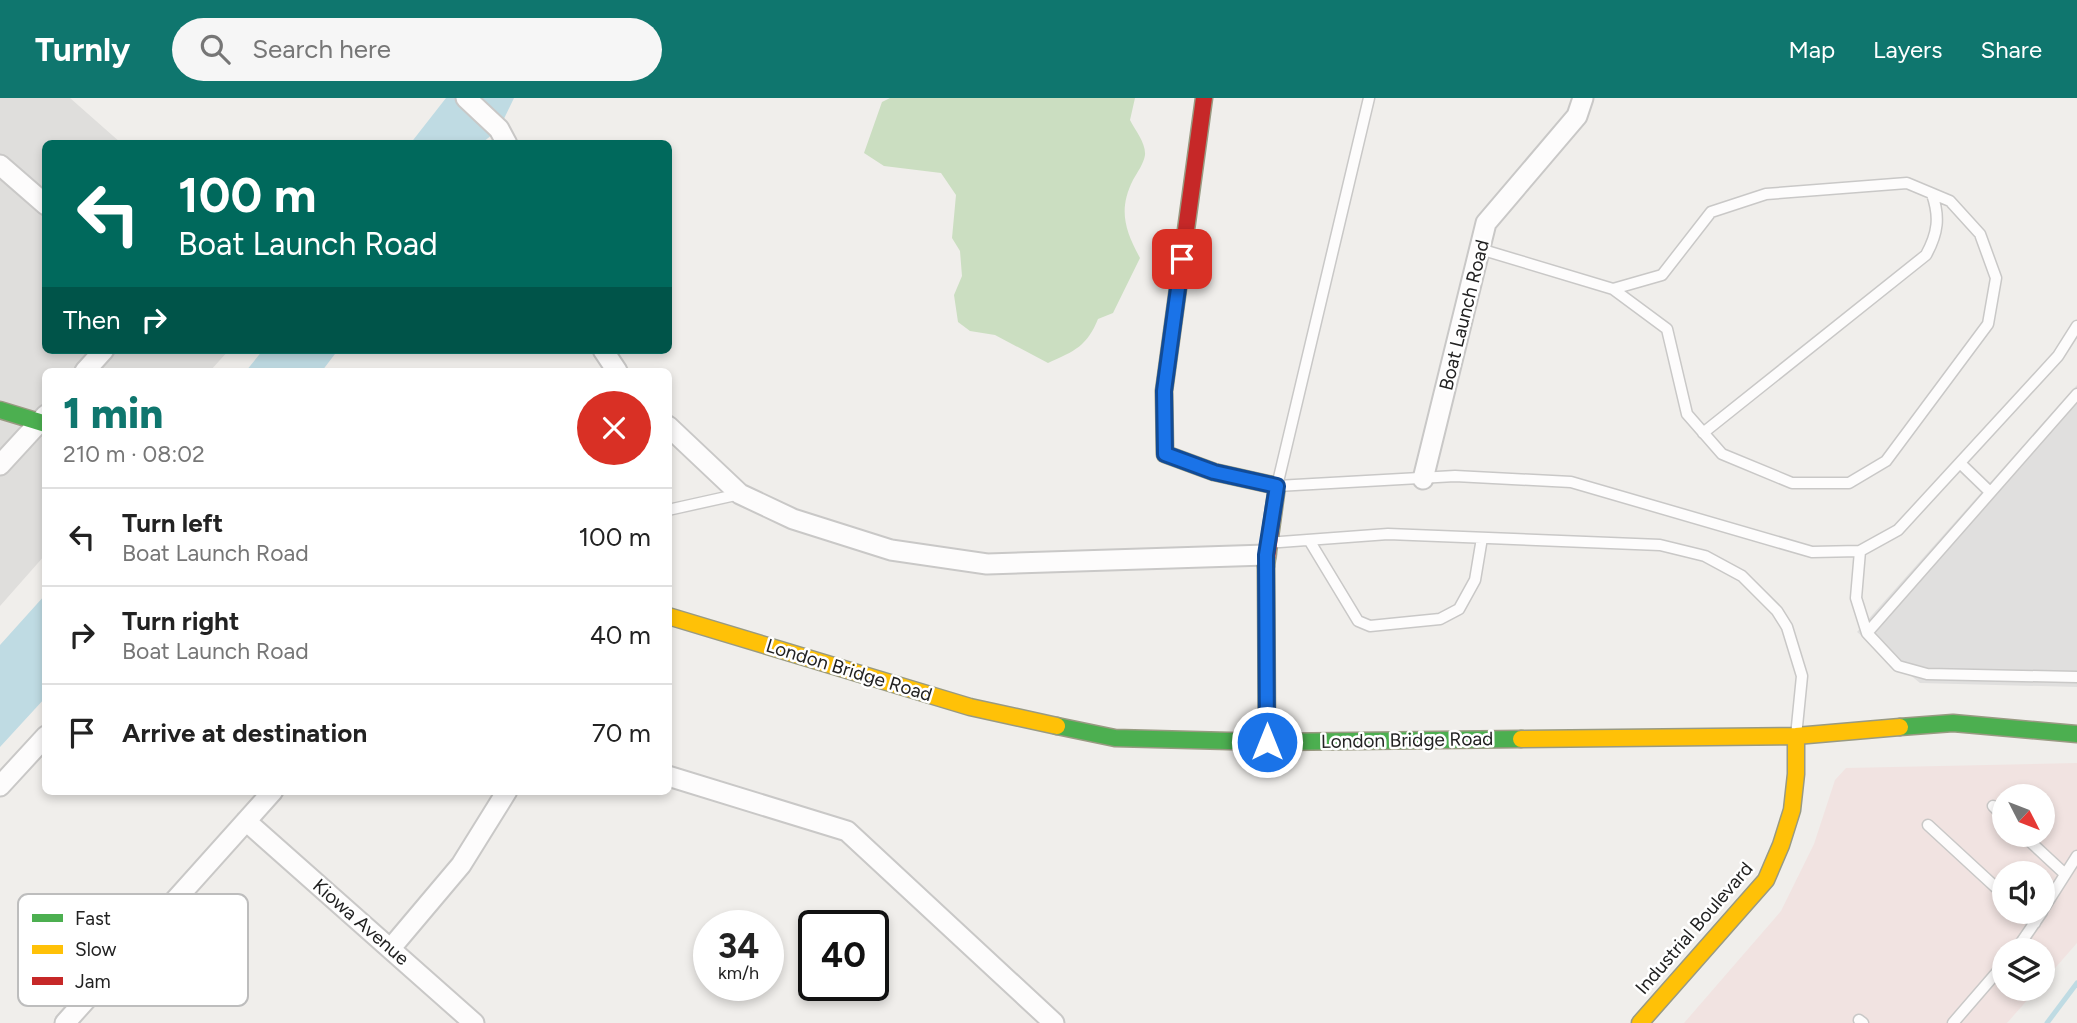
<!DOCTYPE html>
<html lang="en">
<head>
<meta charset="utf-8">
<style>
	:root { --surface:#fff; --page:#f6f6f6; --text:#222; --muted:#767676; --line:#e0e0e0; --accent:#0f766e }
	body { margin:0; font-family:Figtree,sans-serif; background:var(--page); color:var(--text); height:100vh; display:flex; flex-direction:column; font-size:26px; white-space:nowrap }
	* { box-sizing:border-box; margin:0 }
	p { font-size:23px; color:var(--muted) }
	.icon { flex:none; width:38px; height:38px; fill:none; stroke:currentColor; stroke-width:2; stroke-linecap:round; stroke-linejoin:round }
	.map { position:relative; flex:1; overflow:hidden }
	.drawer { position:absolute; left:42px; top:270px; width:630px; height:427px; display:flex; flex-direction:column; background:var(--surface); border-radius:10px; box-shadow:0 4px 10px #0003 }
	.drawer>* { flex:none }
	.top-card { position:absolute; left:42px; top:42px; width:630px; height:214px; border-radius:10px; box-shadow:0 4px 10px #0003; background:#00695c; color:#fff; overflow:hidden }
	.needle { width:46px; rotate:132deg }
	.controls { position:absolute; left:1992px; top:686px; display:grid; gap:14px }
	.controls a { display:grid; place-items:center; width:63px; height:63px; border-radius:50%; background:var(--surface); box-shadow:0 4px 10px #0003; font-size:35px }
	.speed { position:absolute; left:693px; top:812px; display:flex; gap:14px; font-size:35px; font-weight:700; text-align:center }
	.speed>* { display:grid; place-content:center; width:91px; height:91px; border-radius:50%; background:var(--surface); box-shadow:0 4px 10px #0003; line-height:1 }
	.speed small { font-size:18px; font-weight:400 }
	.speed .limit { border:4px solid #111; border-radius:10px; background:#fff; color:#111 }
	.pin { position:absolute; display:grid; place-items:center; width:60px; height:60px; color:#fff; margin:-30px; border-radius:14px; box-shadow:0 4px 10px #0006 }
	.me { position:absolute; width:77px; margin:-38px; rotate:0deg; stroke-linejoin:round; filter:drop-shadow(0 0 5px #0008) }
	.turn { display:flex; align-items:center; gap:24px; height:147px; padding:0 21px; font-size:32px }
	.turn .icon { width:91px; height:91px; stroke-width:2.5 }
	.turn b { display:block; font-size:49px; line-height:60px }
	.then { display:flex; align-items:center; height:66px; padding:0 21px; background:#0003; gap:14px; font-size:26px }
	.round { display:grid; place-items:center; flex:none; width:74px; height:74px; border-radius:37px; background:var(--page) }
	.summary { display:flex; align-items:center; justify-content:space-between; height:119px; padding:0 21px }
	h1 { font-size:42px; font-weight:800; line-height:52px; color:var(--accent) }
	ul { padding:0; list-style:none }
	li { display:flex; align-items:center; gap:21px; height:98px; padding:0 21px; border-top:2px solid var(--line) }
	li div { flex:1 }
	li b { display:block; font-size:26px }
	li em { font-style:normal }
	header { display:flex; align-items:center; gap:42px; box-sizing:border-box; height:98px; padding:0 35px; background:var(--accent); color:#fff }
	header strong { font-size:33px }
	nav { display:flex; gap:38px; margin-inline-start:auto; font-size:24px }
	.search { width:490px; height:63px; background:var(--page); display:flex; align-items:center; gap:18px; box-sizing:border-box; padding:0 24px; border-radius:38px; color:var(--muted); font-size:26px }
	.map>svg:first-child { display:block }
</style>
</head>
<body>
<header>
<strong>Turnly</strong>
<div class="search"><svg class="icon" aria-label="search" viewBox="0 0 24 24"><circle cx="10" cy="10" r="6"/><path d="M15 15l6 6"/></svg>Search here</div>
<nav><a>Map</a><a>Layers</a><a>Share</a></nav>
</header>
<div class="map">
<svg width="2077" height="925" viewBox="0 0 2077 925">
	<rect width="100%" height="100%" fill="#f0eeeb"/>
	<path fill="#dfdedc" d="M0,0H70L121,45L46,46V252H229L210,273H46L45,457L0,508Z"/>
	<path fill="#f1e3e1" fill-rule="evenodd" d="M2077,665V845L2042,885V852H2004V891H2037L2007,925H1684L1781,813L1814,746L1835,682L1846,670ZM2004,698H2042V737H2004ZM2004,775H2042V814H2004Z"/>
	<path fill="#cbdec1" d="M890,0H1135L1130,22C1135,32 1146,45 1145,57C1144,65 1137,75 1133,82C1118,112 1125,132 1140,160L1113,215L1098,221C1087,248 1075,253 1048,265L995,237L970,233L958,224L954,197L962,178L960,153L952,140L956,97L941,75L884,68L864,55L882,4Z"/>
	<path fill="#e0dfde" d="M2077,287V589L1920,585L1857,534Z"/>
	<path fill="#bfdbe3" d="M446,0H514L499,31L482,45L410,46Z
		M263,252H338L322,273H246Z
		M45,497V600L0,649V547Z"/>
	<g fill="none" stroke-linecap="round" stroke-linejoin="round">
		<path stroke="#bfdbe3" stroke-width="5" d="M2047,925L2077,885"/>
		<defs>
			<path id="lane" d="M1369,0L1277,388L1455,378L1571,384L1812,454L1860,453L1898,432L2058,258L2077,228
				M1480,151L1613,191L1667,231L1687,316L1722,356L1792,385H1849L1886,363L1988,226L1996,180L1980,136L1950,103L1907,85L1766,96L1711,114L1662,177L1613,191
				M1703,335L1926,157C1938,135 1940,119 1932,96
				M1961,366L1990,394
				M668,412L740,396
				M1309,442L1358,523L1370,528L1440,521L1459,511L1475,482L1482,440
				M1268,445L1388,436L1660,447L1705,458L1742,478L1777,513L1787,529L1802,578L1796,638
				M1860,453L1856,500L1867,535L1898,568L1927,576L2077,579
				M1867,535L2077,296
				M1993,708L2004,719
				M1928,727L2004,797
				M2023,737L2065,776
				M2042,813L2077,758
				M2022,814L2035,825
				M2016,852L2042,814
				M1859,922L1863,925
				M1953,925L2004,866"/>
			<path id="street" d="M466,0L499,31L507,46
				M0,67L46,107
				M603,252L617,273
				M85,273L104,252
				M668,328L740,396L793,421L891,452L987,466L1266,457
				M0,367L46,317
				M1423,381L1486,125L1577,18L1583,0
				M668,678L847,733L1054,925
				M0,688L46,638
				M246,723L474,925
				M391,850L461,767L507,693
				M65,925L273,693"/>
			<path id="fast" d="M0,312L46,326
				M1266,468L1267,644
				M1057,628L1115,640L1267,644L1521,641
				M1900,629L1953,625L2077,636"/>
			<path id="slow" d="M668,518L970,609L1057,628
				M1521,641L1796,638L1900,629
				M1640,925L1766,782L1781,747L1792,712L1796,676V638"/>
			<path id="jam" d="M1204,0L1164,293L1165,356L1214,374L1277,388L1266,468"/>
		</defs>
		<use href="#lane" stroke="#c9c8c7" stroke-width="13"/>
		<use href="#street" stroke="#c9c8c7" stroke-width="23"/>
		<use href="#fast" stroke="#999a82" stroke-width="19"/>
		<use href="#slow" stroke="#999a82" stroke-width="19"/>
		<use href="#jam" stroke="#999a82" stroke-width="19"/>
		<use href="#lane" stroke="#fdfcfc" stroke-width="10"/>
		<use href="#street" stroke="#fdfcfc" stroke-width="19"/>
		<use href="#fast" stroke="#4caf50" stroke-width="16"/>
		<use href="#slow" stroke="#ffc107" stroke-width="16"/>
		<use href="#jam" stroke="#c62828" stroke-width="16"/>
	</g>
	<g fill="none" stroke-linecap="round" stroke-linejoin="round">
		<defs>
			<path id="route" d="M1182,161L1164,293L1165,356L1214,374L1277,388L1266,457L1267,644"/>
		</defs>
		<use href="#route" stroke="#114b97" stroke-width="18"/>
		<use href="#route" stroke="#1a73e8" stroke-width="12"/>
	</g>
	<g text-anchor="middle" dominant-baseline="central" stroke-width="5" stroke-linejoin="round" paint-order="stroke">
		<g font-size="19" fill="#222" stroke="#fff">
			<text transform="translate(1464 217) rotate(-76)">Boat Launch Road</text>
			<text transform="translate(849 572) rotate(17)">London Bridge Road</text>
			<text transform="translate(1407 642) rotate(-1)">London Bridge Road</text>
			<text transform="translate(361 824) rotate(41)">Kiowa Avenue</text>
			<text transform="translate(1694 830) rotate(-49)">Industrial Boulevard</text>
		</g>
	</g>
	<rect x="18" y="796" width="230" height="112" rx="10" fill="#fff" stroke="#bdbdbd" stroke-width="2"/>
	<rect x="32" y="816" width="31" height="8" fill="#4caf50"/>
	<rect x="32" y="847" width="31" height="9" fill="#ffc107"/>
	<rect x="32" y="879" width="31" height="8" fill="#c62828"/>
	<g font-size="19" fill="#222">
		<text x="75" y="827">Fast</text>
		<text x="75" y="858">Slow</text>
		<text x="75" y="890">Jam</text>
	</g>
</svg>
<div class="controls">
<a><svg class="needle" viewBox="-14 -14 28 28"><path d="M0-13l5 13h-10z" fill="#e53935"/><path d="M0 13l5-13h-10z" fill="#767676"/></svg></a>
<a><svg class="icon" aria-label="sound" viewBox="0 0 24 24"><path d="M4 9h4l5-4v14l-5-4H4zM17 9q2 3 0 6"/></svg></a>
<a><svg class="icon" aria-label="layers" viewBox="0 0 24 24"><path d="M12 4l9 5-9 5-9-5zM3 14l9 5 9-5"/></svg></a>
</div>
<div class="speed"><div>34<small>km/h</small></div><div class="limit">40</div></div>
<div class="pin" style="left:1182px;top:161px;background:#d93025"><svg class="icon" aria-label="arrive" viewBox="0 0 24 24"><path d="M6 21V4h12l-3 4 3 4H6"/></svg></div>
<svg class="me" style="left:1267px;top:644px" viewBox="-20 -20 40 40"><circle r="17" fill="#1a73e8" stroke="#fff" stroke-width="3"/><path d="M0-11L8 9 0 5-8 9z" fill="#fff"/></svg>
<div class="top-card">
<div class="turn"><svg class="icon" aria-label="left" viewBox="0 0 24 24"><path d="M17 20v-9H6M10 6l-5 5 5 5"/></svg><div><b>100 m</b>Boat Launch Road</div></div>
<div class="then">Then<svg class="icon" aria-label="right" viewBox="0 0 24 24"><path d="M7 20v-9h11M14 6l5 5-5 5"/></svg></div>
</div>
<section class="drawer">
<div class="summary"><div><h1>1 min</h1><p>210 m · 08:02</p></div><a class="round" style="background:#d93025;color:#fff"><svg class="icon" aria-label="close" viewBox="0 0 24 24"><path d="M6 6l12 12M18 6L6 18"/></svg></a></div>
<ul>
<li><svg class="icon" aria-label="left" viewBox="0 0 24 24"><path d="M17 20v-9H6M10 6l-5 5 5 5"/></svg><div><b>Turn left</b><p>Boat Launch Road</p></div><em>100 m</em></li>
<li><svg class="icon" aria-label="right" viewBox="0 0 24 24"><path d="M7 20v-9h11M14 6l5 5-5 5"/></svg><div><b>Turn right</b><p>Boat Launch Road</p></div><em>40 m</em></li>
<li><svg class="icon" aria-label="arrive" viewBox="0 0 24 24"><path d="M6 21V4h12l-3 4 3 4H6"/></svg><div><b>Arrive at destination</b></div><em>70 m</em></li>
</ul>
</section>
</div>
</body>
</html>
